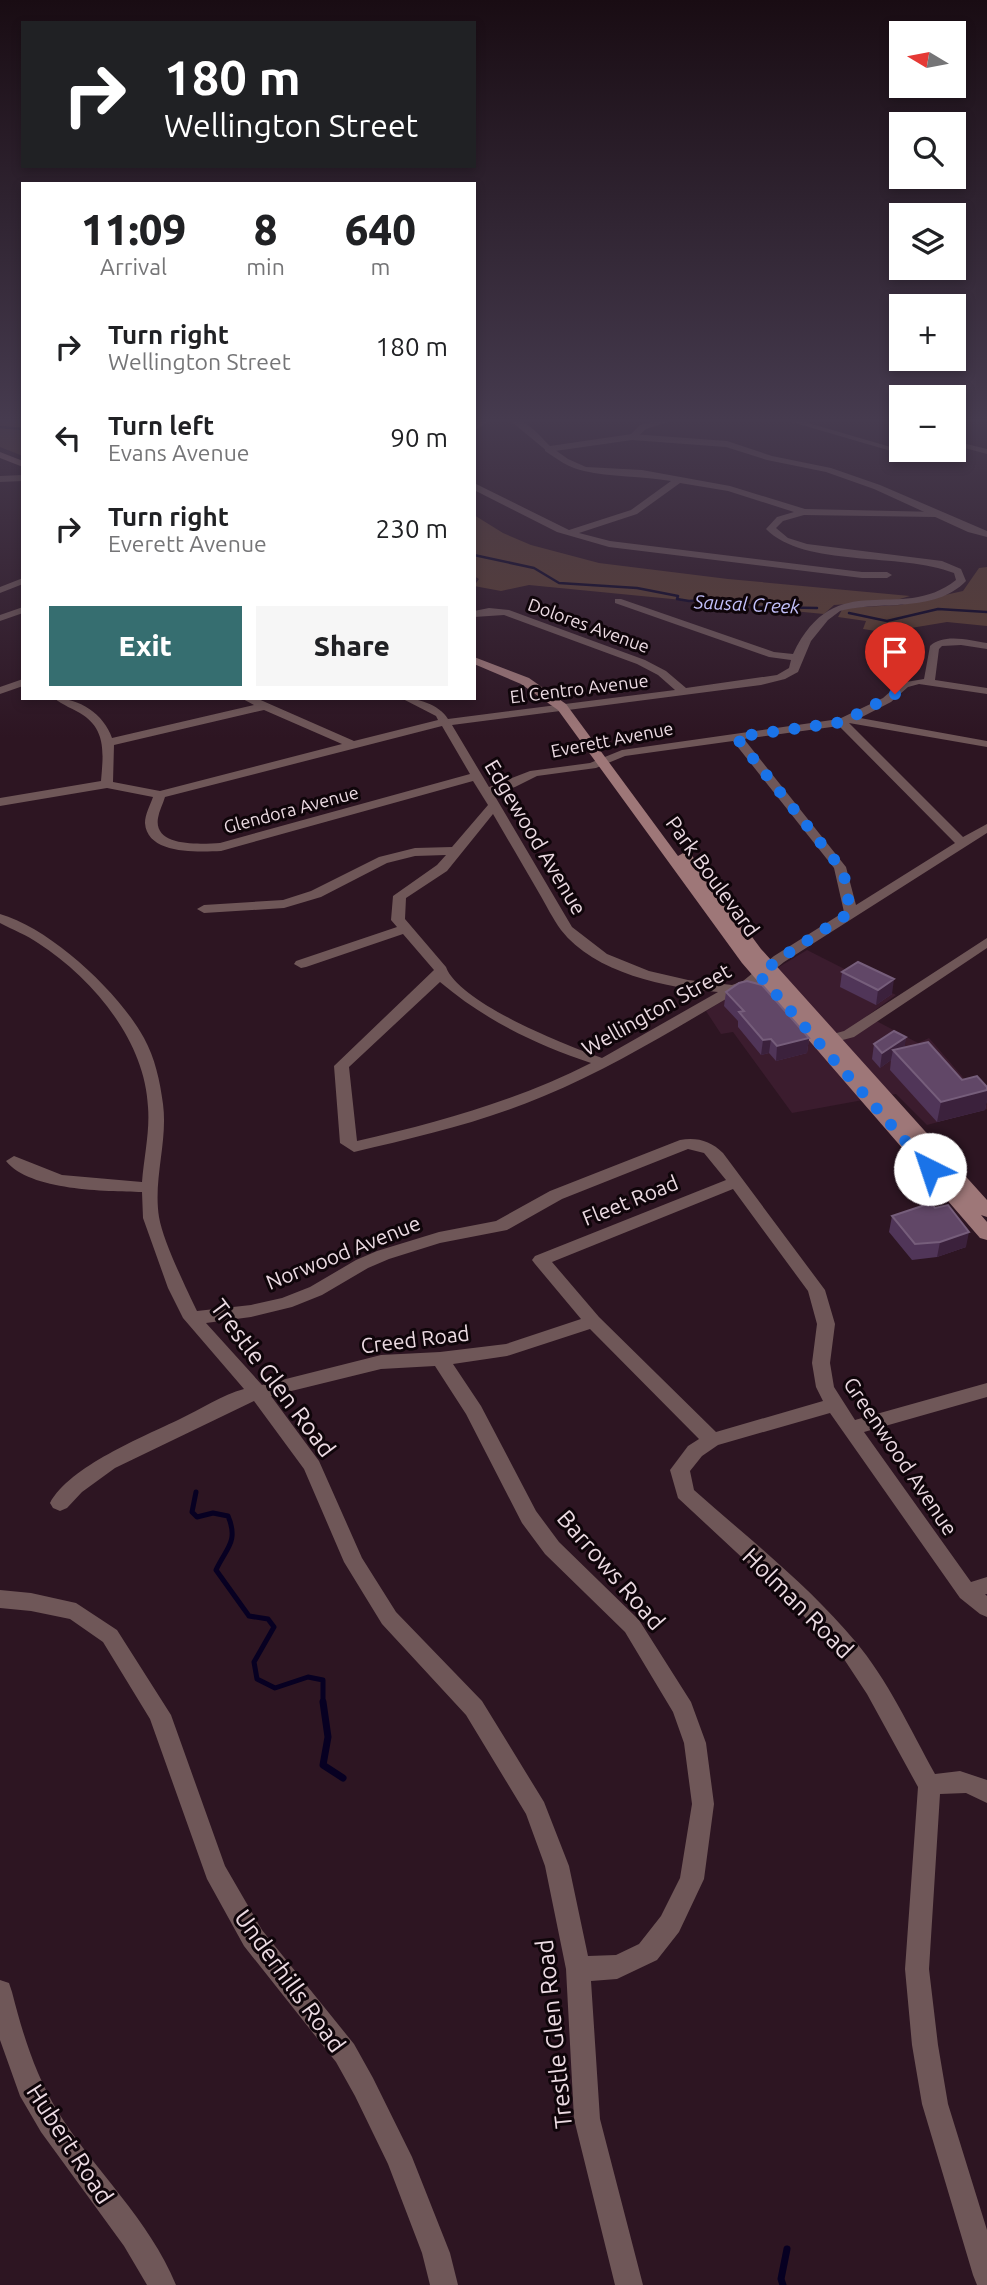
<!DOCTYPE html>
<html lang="en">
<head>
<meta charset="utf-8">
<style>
	:root { --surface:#fff; --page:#f6f6f6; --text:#202124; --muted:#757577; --accent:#366e70 }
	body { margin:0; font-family:Ubuntu,sans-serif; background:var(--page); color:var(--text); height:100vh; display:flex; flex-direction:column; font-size:26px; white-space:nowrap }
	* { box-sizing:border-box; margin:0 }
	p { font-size:23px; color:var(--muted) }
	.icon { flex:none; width:38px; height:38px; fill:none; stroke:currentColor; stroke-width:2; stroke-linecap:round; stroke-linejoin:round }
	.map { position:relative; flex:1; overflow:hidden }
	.drawer { position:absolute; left:21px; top:182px; width:455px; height:518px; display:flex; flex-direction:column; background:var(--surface); border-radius:0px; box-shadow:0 4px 10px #0003 }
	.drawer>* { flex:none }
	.guide { position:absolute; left:21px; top:21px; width:455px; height:147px; border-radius:0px; box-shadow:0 4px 10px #0003; background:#202124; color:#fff; overflow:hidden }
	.needle { width:46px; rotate:280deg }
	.tools { position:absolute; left:889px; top:21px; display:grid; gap:14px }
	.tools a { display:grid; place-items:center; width:77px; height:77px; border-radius:0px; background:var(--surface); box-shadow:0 4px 10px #0003; font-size:35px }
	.pin { position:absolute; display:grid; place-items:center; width:60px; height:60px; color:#fff; margin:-72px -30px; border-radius:50% 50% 50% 0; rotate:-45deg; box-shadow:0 0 7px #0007 }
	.pin .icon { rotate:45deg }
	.me { position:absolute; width:77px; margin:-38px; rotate:319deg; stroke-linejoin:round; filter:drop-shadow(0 0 5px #0008) }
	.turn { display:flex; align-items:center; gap:24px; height:147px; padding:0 28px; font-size:32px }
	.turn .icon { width:91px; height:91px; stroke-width:2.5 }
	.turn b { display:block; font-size:49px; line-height:60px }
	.eta { display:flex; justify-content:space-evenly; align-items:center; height:119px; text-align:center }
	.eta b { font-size:42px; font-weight:800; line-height:49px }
	.primary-button { display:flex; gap:14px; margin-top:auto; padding:14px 28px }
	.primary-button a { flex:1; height:80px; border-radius:0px; background:var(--accent); color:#fff; font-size:28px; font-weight:800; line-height:80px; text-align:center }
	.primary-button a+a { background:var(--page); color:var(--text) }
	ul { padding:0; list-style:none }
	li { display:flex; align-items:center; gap:21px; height:91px; padding:0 28px }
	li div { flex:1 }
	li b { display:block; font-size:26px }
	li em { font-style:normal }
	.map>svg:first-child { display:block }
</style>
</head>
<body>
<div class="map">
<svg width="987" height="2285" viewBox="0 0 987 2285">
	<rect width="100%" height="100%" fill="#2d1522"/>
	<path fill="#3b1c2e" d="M807,950L896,995L867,1016L918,1043L929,1038L987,1105V1109L927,1125L896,1094L792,1113L733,1032L721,1034L706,1011Z"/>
	<path fill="#5c3e2f" d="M0,418H23V456L0,447Z
		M474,515L503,533L531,545L599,563L728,579L910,596L893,601L834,605L824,614L529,585L501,591L474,586L479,579L474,576Z
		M987,567V626L947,622L905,629L896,634L863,629L866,621L838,617L843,608L900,605L963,591L979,568Z"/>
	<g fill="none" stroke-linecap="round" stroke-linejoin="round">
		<path stroke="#070022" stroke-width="2.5" d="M0,427L23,429
			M474,555L534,568L559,583L637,588L678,596L677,599L689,601L722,599L757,607L817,608
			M849,613L887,621L938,609L987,612"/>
		<path stroke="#070022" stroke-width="5" d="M196,1492L192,1512L197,1517L213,1513L228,1516C239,1542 226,1548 216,1570L249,1616L268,1619L274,1627L254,1662L257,1679L275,1688L308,1677L323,1680V1704"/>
		<path stroke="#070022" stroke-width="7" d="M323,1702L328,1737L323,1765L343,1778
			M783,2285L781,2279L787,2249"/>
		<path fill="#6f5758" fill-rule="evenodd" d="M666,418H680L646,429L635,439L628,437L640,425Z
			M778,418H791L901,450H916L898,453Z
			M876,418H887L901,424V429Z
			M981,418H987V421Z
			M954,441L987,449V454L954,445Z
			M545,447H551L568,459L586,467L642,470L730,486L805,509L939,512V516L936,517L804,515L783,521L776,528L788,538L807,544L942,561L961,569L966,581C934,614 880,600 840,611L828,620L811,641L798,672L785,679L761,685L452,725L489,787L530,771L590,763L622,750L839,719L883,698L900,683L924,679L930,646C943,633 970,640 987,643V649L961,645L942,646L939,649L935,680L987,688V694L919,684L908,687L891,702L860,718L987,741V747L849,723L963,837L987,824V833L784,962L753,987L738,992C674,1029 612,1068 544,1096C483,1122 418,1137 354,1152L340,1143L334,1066L434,970L403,934L306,967L301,968L294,964L296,961L397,927L391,920L393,896L437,865L446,855L415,856L387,863L321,897L284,908L204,913L197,909L204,905L283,900L311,891L379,857L415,848L452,847L488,805L473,781L221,851C199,852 147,855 145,823C145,814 150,806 153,797L107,788L0,806V798L101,781C103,756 107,731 83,715C74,709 62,705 54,698C79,698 104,714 112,738L254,705L241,698H256L354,741L438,720L436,716L401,698C417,698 439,704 448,719L675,690L658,675L637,664L504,615L474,617V611L489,608L509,610L645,660L666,671L686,688L777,675L789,668L791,660L769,657L615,603V599H621L774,652L793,654C836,564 899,625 956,580L954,573C901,552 804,568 766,529L777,517L794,512L728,491L680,483L637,514L579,533L610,541L862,572H887L892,575L887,578H862L609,547L557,532L474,490V483L569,530L631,510L671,481C643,476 610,477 584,471C569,468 557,459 545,451ZM264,710L342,744L160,791L113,782L114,745ZM442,726L470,774L220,843C202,844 153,848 158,818C159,811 163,804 165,797ZM839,726L955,843L856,905L846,867L744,739ZM733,741L834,868L844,912L774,956L743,981L732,985L688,980L649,971L607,954L572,927L493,793L515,787L537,776L596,768L625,756ZM493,814C508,840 524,867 539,893C546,905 553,919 561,930C594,973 667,988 718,992L602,1058C565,1045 459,1003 446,967L405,919L406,898L447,871ZM440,982C485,1020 536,1045 591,1063C516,1101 437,1123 357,1141L349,1067Z
			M23,578V584L0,593V587Z
			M23,607V613L0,621V615Z
			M23,679V686L0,694V687Z
			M0,914C50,928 119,992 144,1038C155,1058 160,1081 163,1104C168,1141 153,1179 159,1217C163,1241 186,1288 197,1311L251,1305L282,1298L310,1287L356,1260L377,1251L439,1232L496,1221L550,1191L680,1140C697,1137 711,1141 723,1153L825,1290L835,1324L830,1363L834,1387L855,1420L987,1383V1397L864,1432L971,1582L987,1577V1594H985L987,1596V1617L980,1614L960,1598L830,1413L718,1445L702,1456L690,1471L694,1490C748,1538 808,1585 855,1641C888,1680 910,1729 935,1774L960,1771L987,1780V1803L966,1793L940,1794L929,1969L938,2045L948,2104L987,2230V2285H977L973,2275L922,2104L912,2045L905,1969L918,1787L867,1694L840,1653L792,1604L678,1498L670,1470L688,1446L699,1439L590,1329L507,1356L453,1364L481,1406L536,1511L559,1542L639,1620L691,1702L706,1743L714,1804L704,1879L679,1932L657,1960L617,1979L591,1981L600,2119L643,2285H615L574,2119L566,1969L545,1866L526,1814L466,1715L382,1624L344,1562L304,1469L254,1401L115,1468L82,1492L67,1508L60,1511L53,1508L50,1503C70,1466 143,1437 180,1419C201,1409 222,1395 244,1389L183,1318L168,1288L143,1218L142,1192C106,1191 30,1191 6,1161L14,1156L62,1175L142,1182C144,1157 150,1131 148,1107C145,1040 92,978 38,943C27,935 13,930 0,923ZM688,1149L704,1153L726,1180L535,1256L532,1260L535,1264L581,1319L506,1344L440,1352L381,1355L262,1385L206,1323L251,1317L292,1307L322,1295L368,1268L389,1259L440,1243L507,1230L562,1199ZM733,1189L808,1291L817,1324L812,1363L816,1387L823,1401L716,1432L599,1317L552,1262ZM435,1366L466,1414L522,1523L545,1554L625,1632L673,1712L684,1743L692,1804L680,1878L661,1916L639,1944L616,1955L588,1956L569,1866L544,1802L482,1701L396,1612L362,1558L319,1461L271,1396L381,1369Z
			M987,938V948L854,1037L820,1046L813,1042L815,1039L844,1031Z
			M0,1590L31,1593L76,1603L117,1630L171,1715L225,1866L262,1930L354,2044L373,2078L412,2157L450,2253L458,2285H430L422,2253L388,2164L355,2096L336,2062L244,1946L207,1879L150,1719L103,1642L70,1619L31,1611L0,1608Z
			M0,1980L9,1983L12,1992C23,2035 35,2074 58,2112C95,2171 149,2219 176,2285H147L124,2246L41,2132L20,2096L0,2040Z"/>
		<path fill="#6f5758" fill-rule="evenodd" d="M483,418H493L474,431V424Z
			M507,418C526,418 537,433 550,446L632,434L727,441L772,456L831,468L880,485L987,531V537L968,532L874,489L826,472L767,460L726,447L632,440L548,452Z
			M23,475V481L0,482V476Z"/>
		<path fill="#9e7778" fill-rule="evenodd" d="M0,452L23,461V467L0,458Z
			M474,657L529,678L566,704L678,856L685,852L690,853L761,949L987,1200V1217L981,1215L987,1222V1240L980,1238L742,963L558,710L521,684L474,664Z"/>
	</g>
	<path fill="#503558" d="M842,972L892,994L876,1005L840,987Z
		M726,992L809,1038L807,1053L776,1061L769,1053L761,1055L738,1027V1021L724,1006Z
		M906,1037L904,1047L962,1080L987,1087V1100L985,1110L937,1122L890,1070L891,1060L880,1068L872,1059L874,1044Z
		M892,1216L966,1247L937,1257L912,1260L889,1232Z"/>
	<path fill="#3b213c" d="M894,979L892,994L876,1005L878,990Z
		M906,1037L904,1052L893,1050L891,1060L880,1068L882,1053Z
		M809,1038L807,1053L776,1061L777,1046Z
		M771,1039L769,1053L761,1055L763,1040Z
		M987,1090V1100L985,1110L937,1122L941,1102Z
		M969,1232L966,1247L937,1257L940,1242Z"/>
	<path fill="#614767" stroke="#765e7b" stroke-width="2" d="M858,962L894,979L878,990L842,972Z
		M747,981L762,985L809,1038L777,1046L771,1039L763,1040L739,1012L744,1011L726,992L739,983Z
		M894,1031L906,1037L882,1053L874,1044Z
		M928,1042L962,1080L977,1076L987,1087V1090L941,1102L893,1050Z
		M931,1203L935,1208L948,1205L969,1232L940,1242L915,1244L892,1216Z"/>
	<linearGradient id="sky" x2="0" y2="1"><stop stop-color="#190c13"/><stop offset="0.57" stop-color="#463b4f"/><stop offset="1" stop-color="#463b4f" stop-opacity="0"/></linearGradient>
	<rect width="987" height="738" fill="url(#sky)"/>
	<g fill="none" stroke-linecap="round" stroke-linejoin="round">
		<path stroke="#1a73e8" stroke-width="12" stroke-dasharray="0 21.6" d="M895,694L842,722L736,737L840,867C848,881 846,896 851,912L779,959L759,975L930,1169"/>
	</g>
	<g text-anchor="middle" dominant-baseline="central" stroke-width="6" stroke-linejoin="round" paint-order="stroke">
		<g font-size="18" fill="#ecdbe3" stroke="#0f050a">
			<text transform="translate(589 625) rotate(20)">Dolores Avenue</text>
			<text transform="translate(579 688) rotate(-7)">El Centro Avenue</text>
			<text transform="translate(612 739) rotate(-11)">Everett Avenue</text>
			<text transform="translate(291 809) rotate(-15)">Glendora Avenue</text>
		</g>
		<g font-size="19" font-style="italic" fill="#c3c1fc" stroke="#0f050a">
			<text transform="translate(747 604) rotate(3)">Sausal Creek</text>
		</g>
		<g font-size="21" fill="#ecdbe3" stroke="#0f050a">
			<text transform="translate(536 837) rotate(59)">Edgewood Avenue</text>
			<text transform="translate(713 876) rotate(54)">Park Boulevard</text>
			<text transform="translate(656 1009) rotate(-29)">Wellington Street</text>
			<text transform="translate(630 1200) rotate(-22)">Fleet Road</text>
			<text transform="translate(343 1252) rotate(-22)">Norwood Avenue</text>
			<text transform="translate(415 1339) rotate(-7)">Creed Road</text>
			<text transform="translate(901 1456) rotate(56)">Greenwood Avenue</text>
		</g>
		<g font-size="24" fill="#ecdbe3" stroke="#0f050a">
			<text transform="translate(273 1378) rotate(53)">Trestle Glen Road</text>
			<text transform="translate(611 1570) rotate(49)">Barrows Road</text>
			<text transform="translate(798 1603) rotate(45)">Holman Road</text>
			<text transform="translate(290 1981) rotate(54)">Underhills Road</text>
			<text transform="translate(554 2034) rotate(-96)">Trestle Glen Road</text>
			<text transform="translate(70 2144) rotate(57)">Hubert Road</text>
		</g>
	</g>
</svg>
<div class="tools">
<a><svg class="needle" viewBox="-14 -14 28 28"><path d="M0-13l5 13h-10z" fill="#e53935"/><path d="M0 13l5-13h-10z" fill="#757577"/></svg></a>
<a><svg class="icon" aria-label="search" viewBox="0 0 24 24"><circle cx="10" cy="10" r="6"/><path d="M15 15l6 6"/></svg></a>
<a><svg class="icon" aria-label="layers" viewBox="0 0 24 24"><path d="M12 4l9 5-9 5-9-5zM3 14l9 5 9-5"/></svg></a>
<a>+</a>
<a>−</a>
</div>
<div class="pin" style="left:895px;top:694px;background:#d93025"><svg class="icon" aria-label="arrive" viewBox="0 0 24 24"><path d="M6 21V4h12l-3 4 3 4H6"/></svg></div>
<svg class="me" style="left:930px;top:1169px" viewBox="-20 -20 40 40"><circle r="19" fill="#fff"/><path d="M0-13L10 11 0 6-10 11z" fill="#1a73e8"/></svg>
<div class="guide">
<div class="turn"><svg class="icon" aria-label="right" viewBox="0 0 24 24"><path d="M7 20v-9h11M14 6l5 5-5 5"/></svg><div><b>180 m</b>Wellington Street</div></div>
</div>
<section class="drawer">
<div class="eta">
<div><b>11:09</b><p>Arrival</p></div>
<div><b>8</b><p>min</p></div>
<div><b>640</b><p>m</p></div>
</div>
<ul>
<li><svg class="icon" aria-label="right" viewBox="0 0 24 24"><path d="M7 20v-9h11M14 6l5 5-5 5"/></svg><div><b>Turn right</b><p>Wellington Street</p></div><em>180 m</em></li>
<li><svg class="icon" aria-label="left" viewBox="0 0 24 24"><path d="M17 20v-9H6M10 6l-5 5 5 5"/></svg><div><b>Turn left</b><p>Evans Avenue</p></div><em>90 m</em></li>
<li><svg class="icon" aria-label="right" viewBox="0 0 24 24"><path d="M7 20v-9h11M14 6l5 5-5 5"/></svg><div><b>Turn right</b><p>Everett Avenue</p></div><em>230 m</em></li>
</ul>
<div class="primary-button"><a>Exit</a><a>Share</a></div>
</section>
</div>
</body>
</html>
